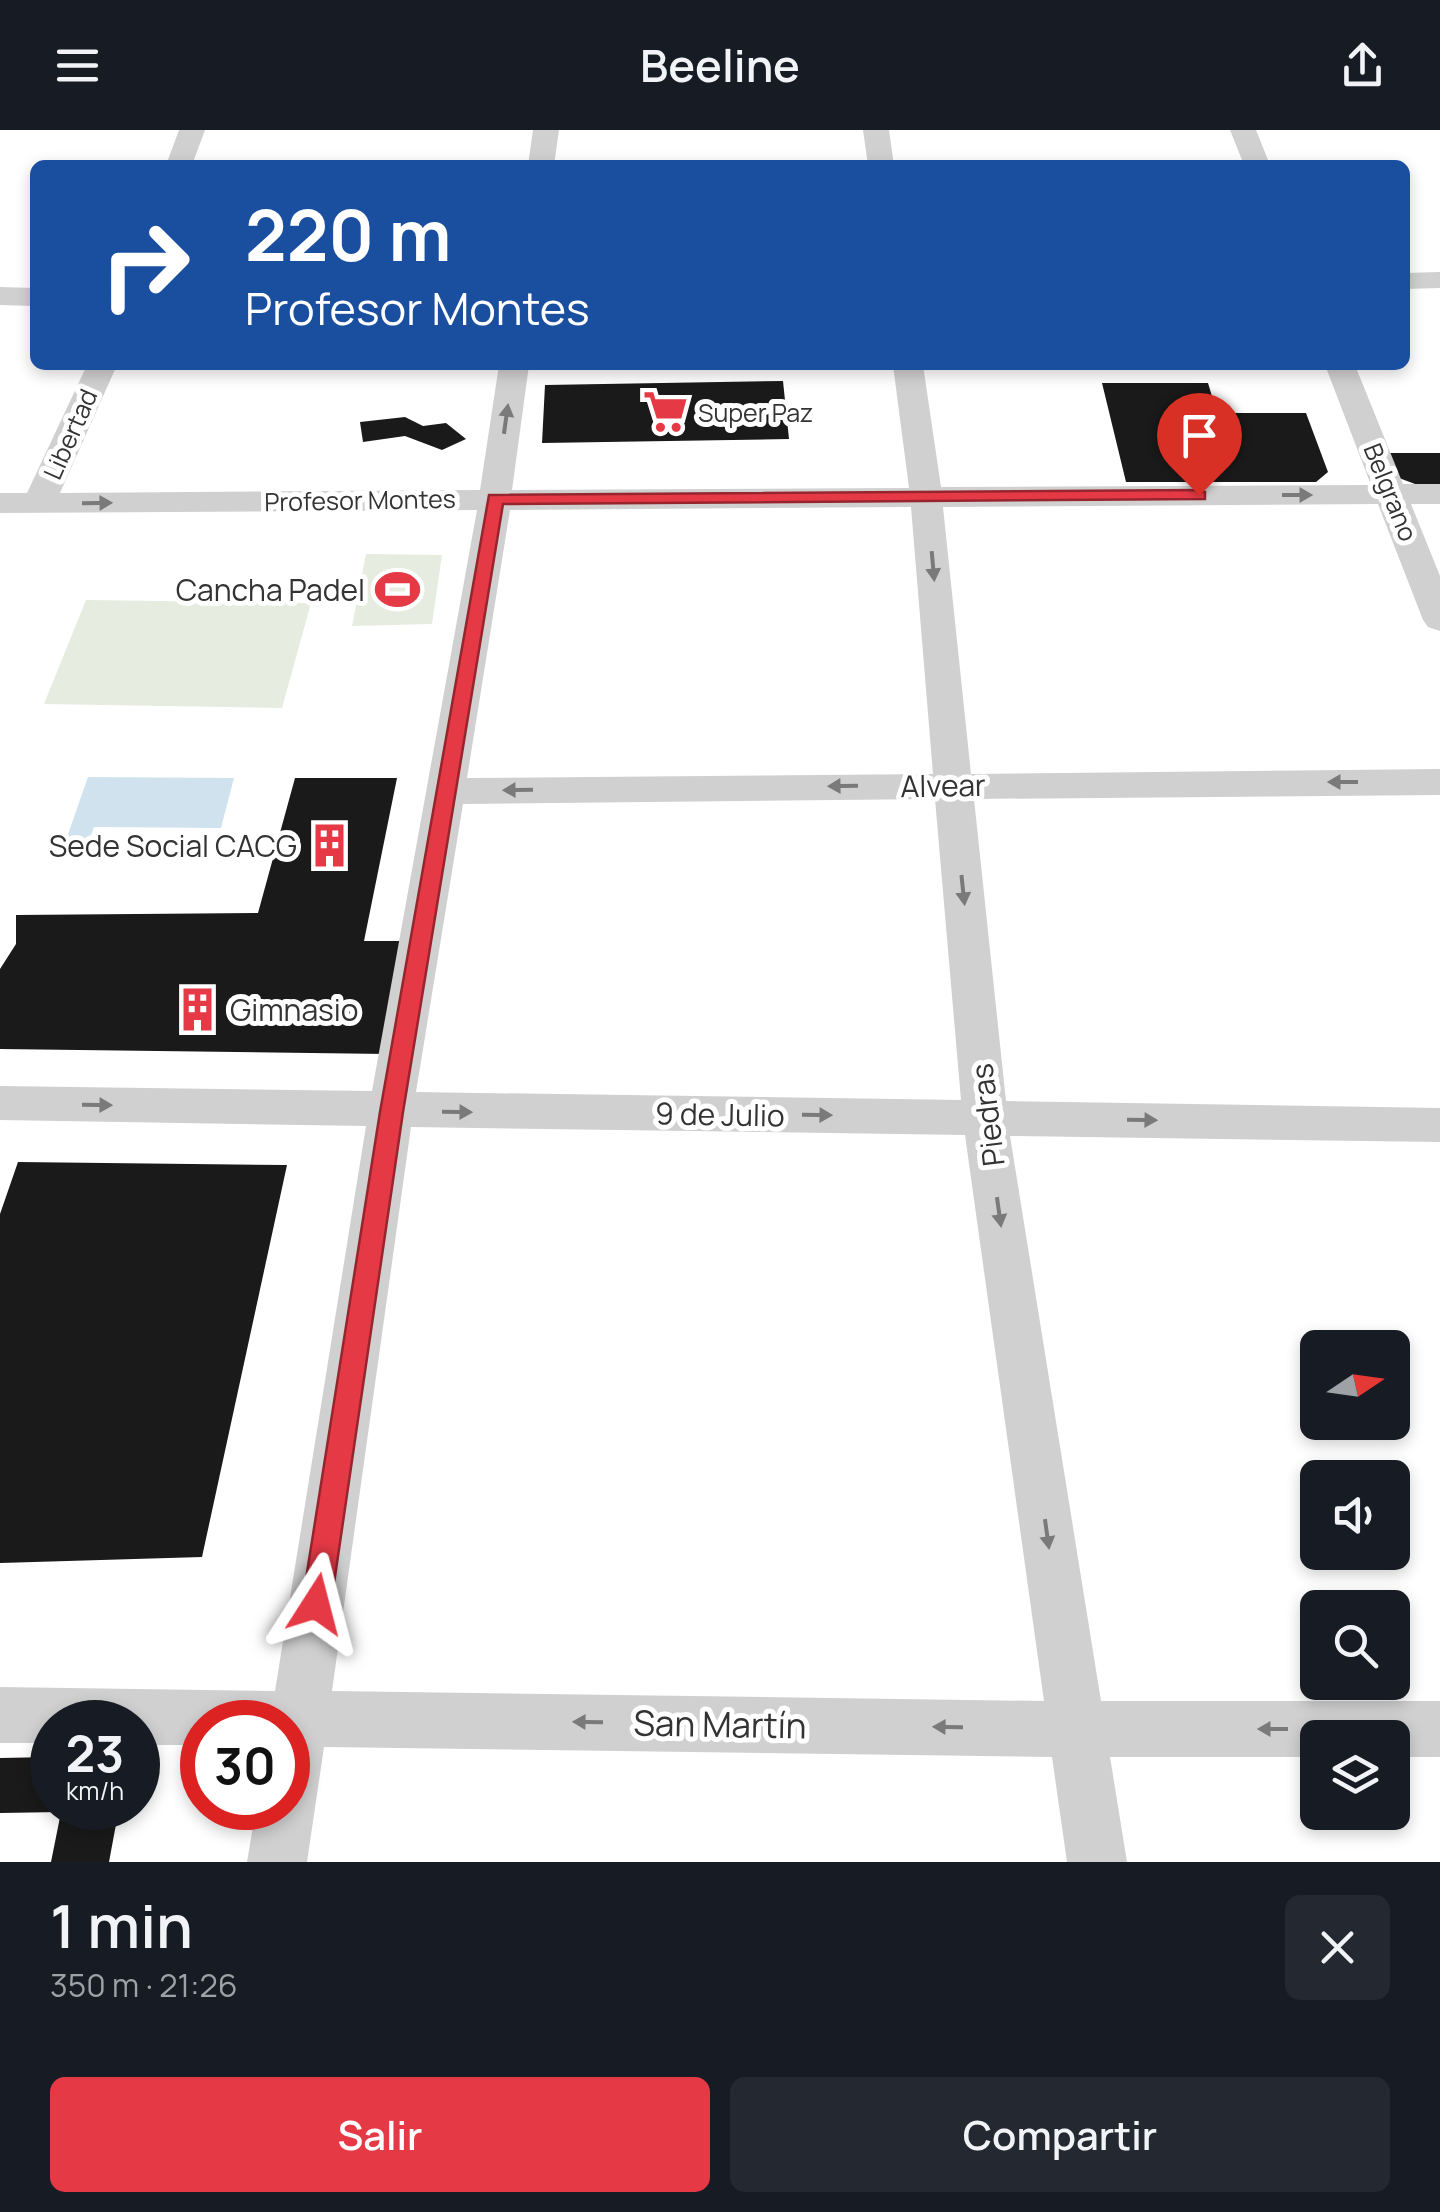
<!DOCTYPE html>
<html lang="es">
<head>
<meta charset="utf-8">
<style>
	:root { --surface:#171b24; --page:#242831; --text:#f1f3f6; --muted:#9ea1a6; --accent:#e63946 }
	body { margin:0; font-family:Manrope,sans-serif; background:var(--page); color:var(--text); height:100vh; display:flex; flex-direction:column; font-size:38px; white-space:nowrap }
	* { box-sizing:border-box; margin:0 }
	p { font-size:32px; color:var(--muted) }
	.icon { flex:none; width:55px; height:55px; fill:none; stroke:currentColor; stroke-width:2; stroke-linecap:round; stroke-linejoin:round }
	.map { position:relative; height:1732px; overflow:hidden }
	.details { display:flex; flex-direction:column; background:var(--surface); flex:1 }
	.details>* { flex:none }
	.banner { position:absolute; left:30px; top:30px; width:1380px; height:210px; border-radius:15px; box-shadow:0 5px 15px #0003; background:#1a4fa0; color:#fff; overflow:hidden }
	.needle { width:65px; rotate:77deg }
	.controls { position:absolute; left:1300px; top:1200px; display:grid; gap:20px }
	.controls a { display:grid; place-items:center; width:110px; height:110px; border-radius:15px; background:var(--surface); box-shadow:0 5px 15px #0003; font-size:50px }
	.speed { position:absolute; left:30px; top:1570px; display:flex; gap:20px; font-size:50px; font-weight:700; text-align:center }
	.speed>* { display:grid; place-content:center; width:130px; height:130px; border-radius:50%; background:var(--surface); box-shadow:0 5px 15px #0003; line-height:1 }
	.speed small { font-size:25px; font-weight:400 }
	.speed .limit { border:15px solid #d22; background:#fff; color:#111 }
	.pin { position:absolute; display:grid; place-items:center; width:85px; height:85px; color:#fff; margin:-102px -42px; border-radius:50% 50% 50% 0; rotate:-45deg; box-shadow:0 0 10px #0007 }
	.pin .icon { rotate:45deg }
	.me { position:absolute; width:110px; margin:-55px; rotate:9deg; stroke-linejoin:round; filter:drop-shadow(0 0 8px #0008) }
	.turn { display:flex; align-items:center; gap:35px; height:210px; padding:0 50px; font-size:45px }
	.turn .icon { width:130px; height:130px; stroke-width:2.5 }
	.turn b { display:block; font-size:70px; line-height:85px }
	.round { display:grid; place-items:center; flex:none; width:105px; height:105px; border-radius:15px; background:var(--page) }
	.overview { display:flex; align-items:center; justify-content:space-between; height:170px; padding:0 50px }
	h1 { font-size:60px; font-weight:600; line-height:75px }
	.button { display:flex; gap:20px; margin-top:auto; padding:20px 50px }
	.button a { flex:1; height:115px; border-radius:15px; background:var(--accent); color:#fff; font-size:40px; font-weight:600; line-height:115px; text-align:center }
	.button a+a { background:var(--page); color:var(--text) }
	header { display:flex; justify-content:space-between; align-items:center; height:130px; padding:0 50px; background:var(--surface); font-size:45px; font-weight:600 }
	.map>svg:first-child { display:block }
</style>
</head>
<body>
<header><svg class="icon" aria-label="menu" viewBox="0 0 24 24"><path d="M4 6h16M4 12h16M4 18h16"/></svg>Beeline<svg class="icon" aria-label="share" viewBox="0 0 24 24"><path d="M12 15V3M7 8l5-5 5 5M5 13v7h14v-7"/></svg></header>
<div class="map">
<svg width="1440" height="1732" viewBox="0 0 1440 1732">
	<rect width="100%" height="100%" fill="#fff"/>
	<path fill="#e6ecdf" d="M366,424L442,425L432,494L352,496Z
		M86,470L311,473L282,578L44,574Z"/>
	<path fill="#cfe2ee" d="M88,647L234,648L221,698L94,697L89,710H66Z"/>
	<path fill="#1a1a1a" d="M783,251L789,309L542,313L545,255Z
		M1102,253H1208L1217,283H1306L1328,342L1316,352H1126Z
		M405,287L423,296L446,293L466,309L442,320L405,306L363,312L360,292Z
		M1387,323H1440V354H1415L1399,348Z
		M295,648H397L364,811H403L387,924L0,919V839L16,814V785L258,783Z
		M18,1032L287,1035L202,1427L0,1433V1084Z
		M52,1627V1678H119L109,1732H51L61,1682L0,1683V1628Z"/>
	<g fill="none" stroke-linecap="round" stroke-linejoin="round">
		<path fill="#d0d0d0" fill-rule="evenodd" d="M179,0H205L192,35H166Z
			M533,0H559L554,35H528Z
			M863,0H889L894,35H868Z
			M1230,0H1256L1270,35H1244Z
			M1440,142V158L1405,159V143Z
			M0,157L35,158V176L0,175Z
			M87,235H117L60,363L480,360L499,235H529L512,360L909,358L893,235H923L941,357L1371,355L1325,235H1355L1403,354H1440V374H1411L1440,446V501L1428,497L1423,490L1378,374L943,377L971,644L1440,639V665L974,669L1006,971L1440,978V1012L1010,1006L1101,1571H1440V1627H1392V1608H1318V1627H1110L1127,1732H1067L1052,1627L324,1617L307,1732H247L256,1678H288V1592H202V1615H138V1592H52V1613H0V1557L275,1561L366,996L0,990V956L372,961L477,380L0,383V363H27ZM911,377L933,644L467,648L510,380ZM935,669L961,970L416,962L463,674ZM411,997L965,1005L1044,1571L332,1561Z"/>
	</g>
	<defs><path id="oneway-solid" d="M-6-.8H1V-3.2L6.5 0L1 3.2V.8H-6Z" transform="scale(2.5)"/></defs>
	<g fill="#7a7a7a">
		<use href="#oneway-solid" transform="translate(506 289) rotate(-82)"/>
		<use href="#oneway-solid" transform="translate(1297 365)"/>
		<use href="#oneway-solid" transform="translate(97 373) rotate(-1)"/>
		<use href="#oneway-solid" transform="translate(933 436) rotate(85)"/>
		<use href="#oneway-solid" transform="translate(1343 652) rotate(180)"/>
		<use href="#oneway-solid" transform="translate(843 656) rotate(179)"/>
		<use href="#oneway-solid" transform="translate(518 660) rotate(179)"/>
		<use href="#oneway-solid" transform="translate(963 760) rotate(84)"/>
		<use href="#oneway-solid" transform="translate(97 975) rotate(1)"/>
		<use href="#oneway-solid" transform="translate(457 982) rotate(1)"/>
		<use href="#oneway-solid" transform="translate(817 985) rotate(1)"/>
		<use href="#oneway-solid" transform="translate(1142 990) rotate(1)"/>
		<use href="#oneway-solid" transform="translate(999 1082) rotate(82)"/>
		<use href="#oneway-solid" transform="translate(1047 1404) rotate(82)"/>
		<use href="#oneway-solid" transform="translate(588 1592) rotate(-179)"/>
		<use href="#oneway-solid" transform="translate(948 1597) rotate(-179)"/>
		<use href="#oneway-solid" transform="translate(1273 1599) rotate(180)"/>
	</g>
	<path fill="#e63946" stroke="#96252e" stroke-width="2.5" d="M1199,360L1205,362V369L503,374L403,982L331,1474L327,1483L316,1487L306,1483L302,1474L380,982L489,365Z"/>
	<defs>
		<symbol id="supermarket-bare" viewBox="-9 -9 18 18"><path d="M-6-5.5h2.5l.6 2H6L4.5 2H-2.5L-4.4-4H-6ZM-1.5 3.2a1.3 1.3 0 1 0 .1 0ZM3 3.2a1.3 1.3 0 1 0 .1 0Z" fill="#e63946" stroke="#fff" stroke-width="2.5" paint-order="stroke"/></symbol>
		<symbol id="stadium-bare" viewBox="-9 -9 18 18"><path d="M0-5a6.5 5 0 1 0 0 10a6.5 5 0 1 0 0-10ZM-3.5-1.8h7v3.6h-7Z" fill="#e63946" stroke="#fff" stroke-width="2.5" paint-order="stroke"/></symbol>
		<symbol id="building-bare" viewBox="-9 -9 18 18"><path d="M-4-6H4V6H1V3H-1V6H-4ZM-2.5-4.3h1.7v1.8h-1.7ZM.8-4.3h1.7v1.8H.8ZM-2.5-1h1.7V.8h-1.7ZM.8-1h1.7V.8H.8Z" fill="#e63946" stroke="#fff" stroke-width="2.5" paint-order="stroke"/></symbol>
	</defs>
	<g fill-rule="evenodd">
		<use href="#supermarket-bare" x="634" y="250" width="63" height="63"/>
		<use href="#stadium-bare" x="366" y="428" width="63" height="63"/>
		<use href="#building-bare" x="298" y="684" width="63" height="63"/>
		<use href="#building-bare" x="166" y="848" width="63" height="63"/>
	</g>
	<g text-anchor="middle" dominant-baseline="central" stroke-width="10" stroke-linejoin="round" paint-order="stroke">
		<g font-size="25" fill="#333" stroke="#fff" text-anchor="start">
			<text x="698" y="282">Super Paz</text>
		</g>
		<g font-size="25" fill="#333" stroke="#fff">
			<text transform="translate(70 304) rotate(-66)">Libertad</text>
			<text transform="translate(1391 362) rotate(68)">Belgrano</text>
			<text transform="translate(360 370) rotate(-1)">Profesor Montes</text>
		</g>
		<g font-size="30" fill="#333" stroke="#fff" text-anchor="end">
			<text x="365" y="459">Cancha Padel</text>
			<text x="297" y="715">Sede Social CACG</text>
			<text x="230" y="879" text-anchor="start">Gimnasio</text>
		</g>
		<g font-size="30" fill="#333" stroke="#fff">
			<text transform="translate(943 655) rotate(-1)">Alvear</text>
			<text transform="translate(720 984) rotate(1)">9 de Julio</text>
			<text transform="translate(987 985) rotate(-97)">Piedras</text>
		</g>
		<g font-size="35" fill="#333" stroke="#fff">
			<text transform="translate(720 1594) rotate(1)">San Martín</text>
		</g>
	</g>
</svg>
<div class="controls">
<a><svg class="needle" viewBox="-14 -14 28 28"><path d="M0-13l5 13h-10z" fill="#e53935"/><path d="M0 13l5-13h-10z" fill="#9ea1a6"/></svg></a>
<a><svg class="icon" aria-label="sound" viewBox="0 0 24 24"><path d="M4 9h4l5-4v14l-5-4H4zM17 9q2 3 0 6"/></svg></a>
<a><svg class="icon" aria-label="search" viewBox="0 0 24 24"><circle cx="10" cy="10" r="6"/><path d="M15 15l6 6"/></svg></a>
<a><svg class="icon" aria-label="layers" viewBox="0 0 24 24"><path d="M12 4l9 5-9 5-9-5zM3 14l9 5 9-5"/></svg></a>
</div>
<div class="speed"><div>23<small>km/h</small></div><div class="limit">30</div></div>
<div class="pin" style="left:1199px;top:365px;background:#d93025"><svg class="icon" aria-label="arrive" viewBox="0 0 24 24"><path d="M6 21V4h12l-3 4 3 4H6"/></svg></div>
<svg class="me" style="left:316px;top:1474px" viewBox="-20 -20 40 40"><path d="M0-17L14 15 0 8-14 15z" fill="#e63946" stroke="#fff" stroke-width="4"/></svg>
<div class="banner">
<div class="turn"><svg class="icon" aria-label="right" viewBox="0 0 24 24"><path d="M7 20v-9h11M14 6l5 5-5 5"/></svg><div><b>220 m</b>Profesor Montes</div></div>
</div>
</div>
<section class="details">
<div class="overview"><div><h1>1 min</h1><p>350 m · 21:26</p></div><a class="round"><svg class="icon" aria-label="close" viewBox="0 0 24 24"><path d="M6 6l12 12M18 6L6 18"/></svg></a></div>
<div class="button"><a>Salir</a><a>Compartir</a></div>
</section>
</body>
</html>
